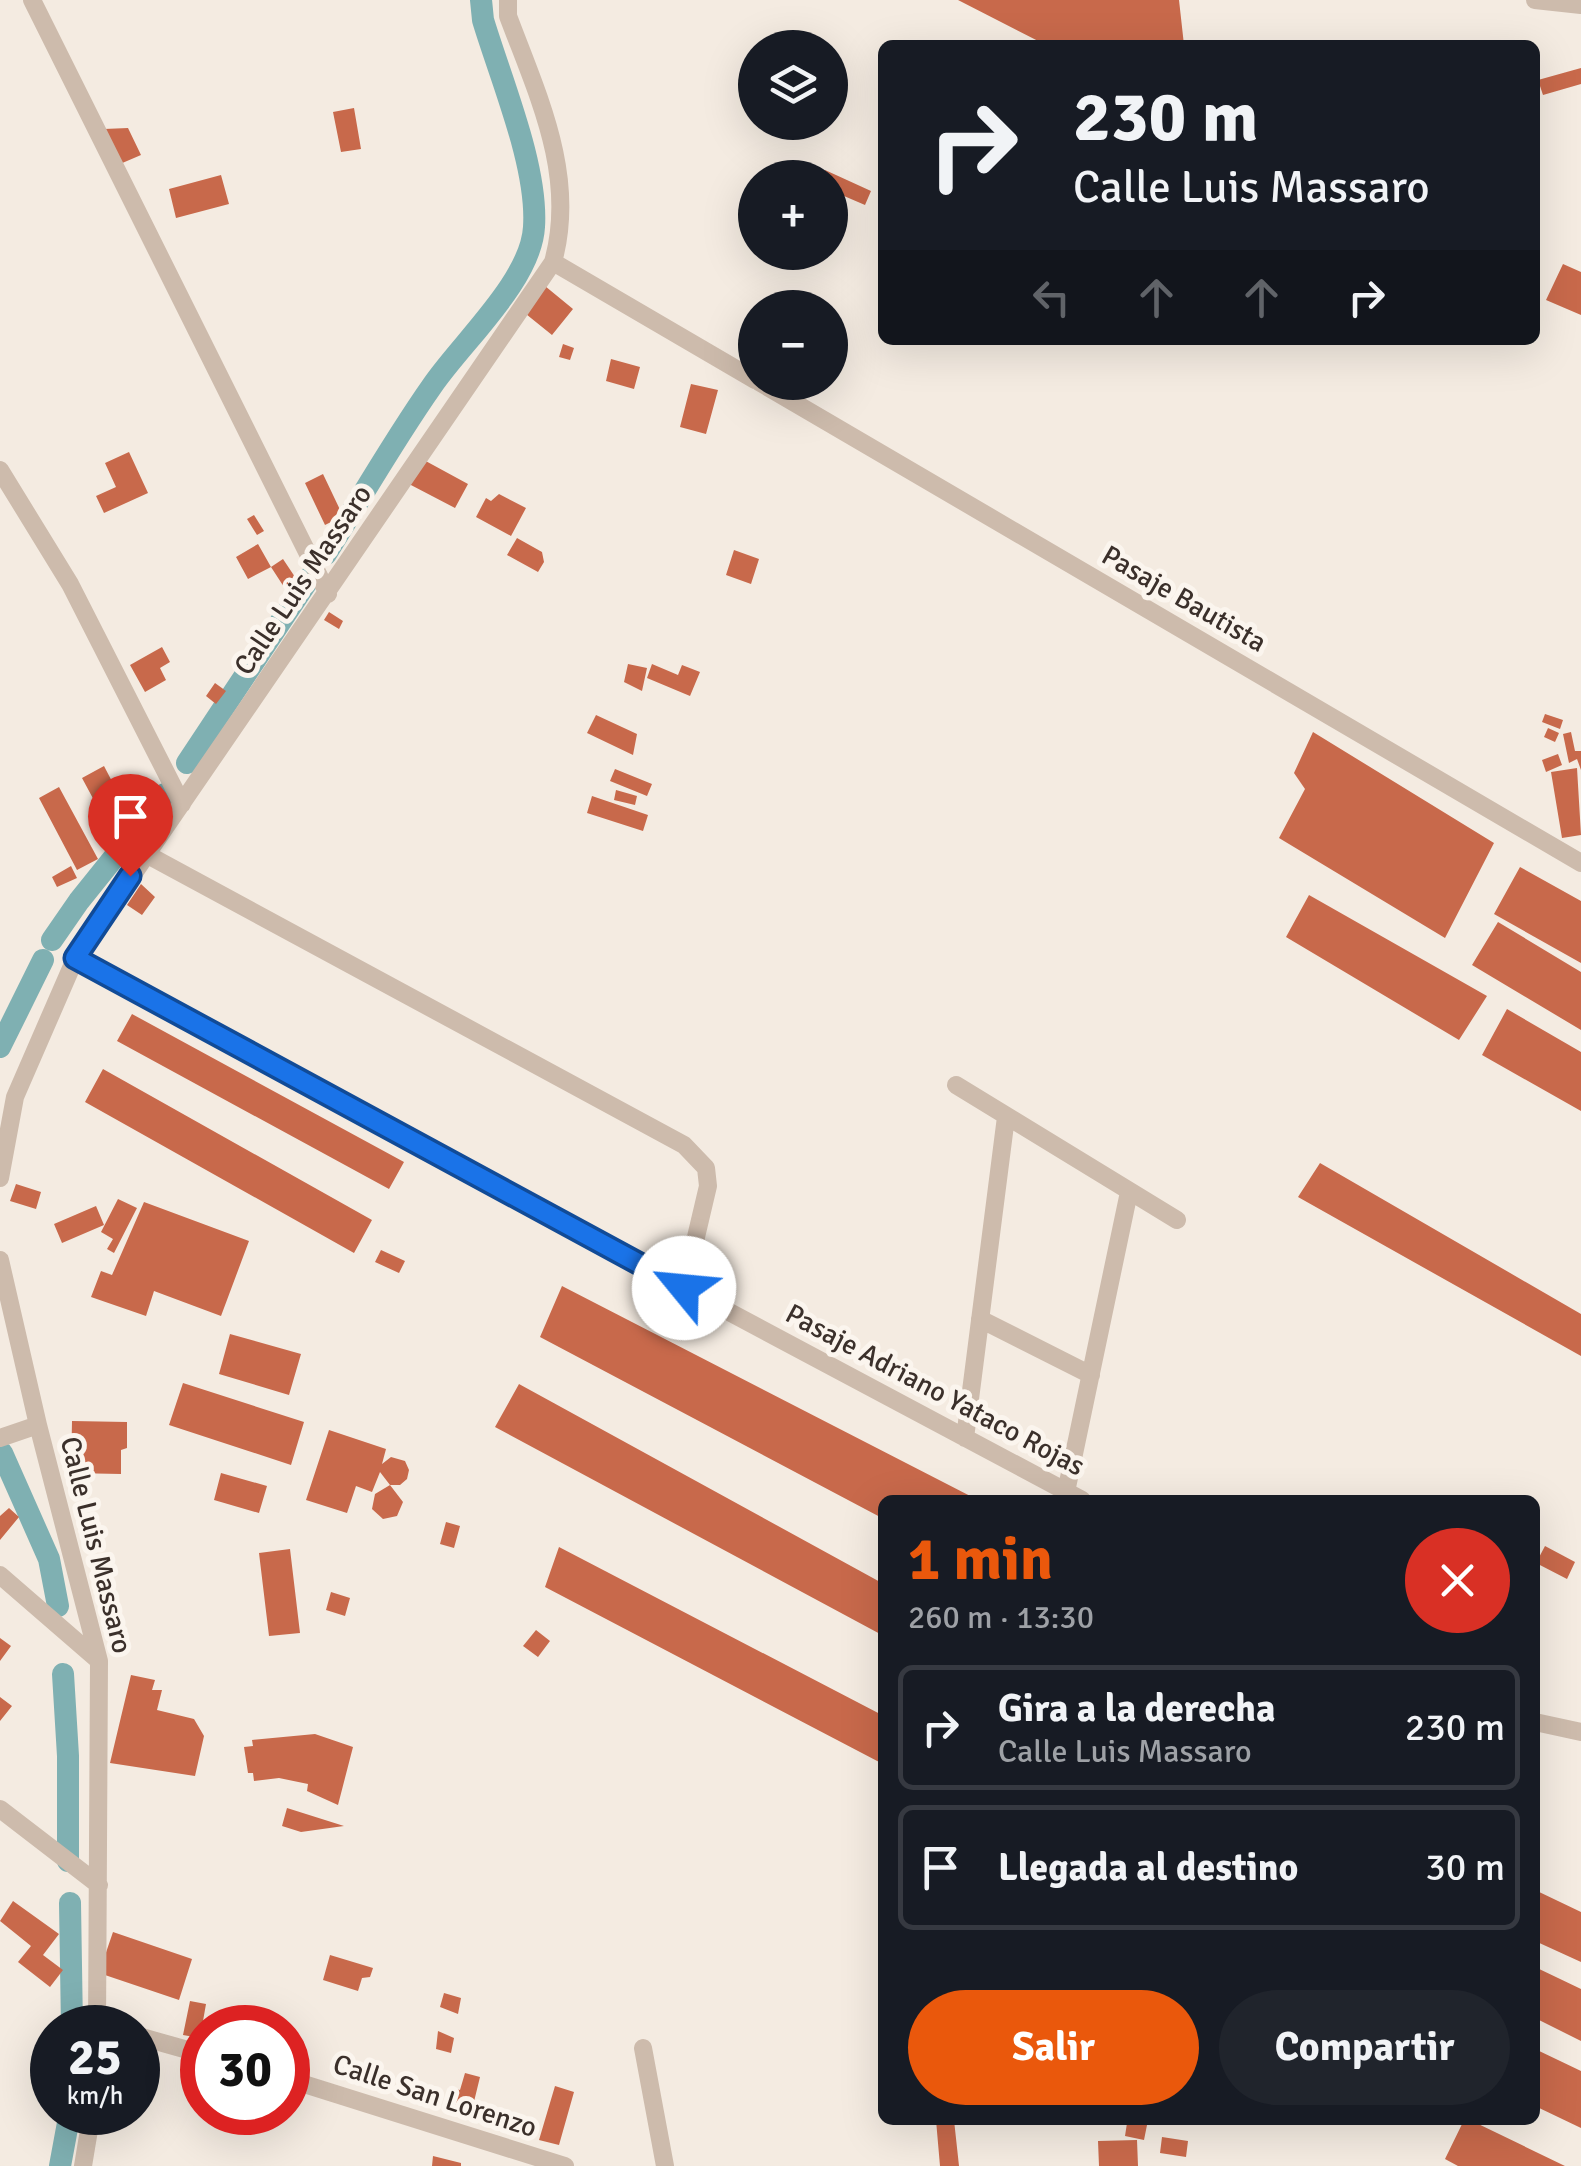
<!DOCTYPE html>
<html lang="es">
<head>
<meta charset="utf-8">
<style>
	:root { --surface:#171b24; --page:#20242c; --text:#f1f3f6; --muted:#9ea1a6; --line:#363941; --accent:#ea580c }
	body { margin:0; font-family:Signika,sans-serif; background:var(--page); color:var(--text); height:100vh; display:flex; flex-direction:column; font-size:38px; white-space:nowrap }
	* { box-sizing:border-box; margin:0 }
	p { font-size:32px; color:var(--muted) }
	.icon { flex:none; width:55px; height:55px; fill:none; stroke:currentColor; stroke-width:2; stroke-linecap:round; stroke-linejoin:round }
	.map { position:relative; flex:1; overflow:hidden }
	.sheet { position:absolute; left:878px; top:1495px; width:662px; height:630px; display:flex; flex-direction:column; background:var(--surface); border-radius:15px; box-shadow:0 10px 40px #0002 }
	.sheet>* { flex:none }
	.hud { position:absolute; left:878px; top:40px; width:662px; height:305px; border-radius:15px; box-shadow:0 10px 40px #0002; background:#171b24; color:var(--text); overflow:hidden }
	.fabs { position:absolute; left:738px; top:30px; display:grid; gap:20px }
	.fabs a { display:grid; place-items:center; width:110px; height:110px; border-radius:50%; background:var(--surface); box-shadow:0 10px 40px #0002; font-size:50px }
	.speed { position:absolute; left:30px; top:2005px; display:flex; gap:20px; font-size:50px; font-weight:700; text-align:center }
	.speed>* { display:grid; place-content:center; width:130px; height:130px; border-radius:50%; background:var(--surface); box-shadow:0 10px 40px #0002; line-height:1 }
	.speed small { font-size:25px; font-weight:400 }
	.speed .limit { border:15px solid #d22; background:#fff; color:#111 }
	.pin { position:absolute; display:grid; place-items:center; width:85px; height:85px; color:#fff; margin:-102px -42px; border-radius:50% 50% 50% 0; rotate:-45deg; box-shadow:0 0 10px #0007 }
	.pin .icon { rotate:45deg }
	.me { position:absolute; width:110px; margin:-55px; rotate:298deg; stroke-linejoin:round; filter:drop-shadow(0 0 8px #0008) }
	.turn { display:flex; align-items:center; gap:35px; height:210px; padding:0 30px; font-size:45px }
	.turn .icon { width:130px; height:130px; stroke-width:2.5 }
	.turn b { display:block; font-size:70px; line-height:85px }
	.lanes { display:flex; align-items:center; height:95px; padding:0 30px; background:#0003; justify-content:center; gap:50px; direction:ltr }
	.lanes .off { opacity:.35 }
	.round { display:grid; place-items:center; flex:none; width:105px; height:105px; border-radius:52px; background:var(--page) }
	.headline { display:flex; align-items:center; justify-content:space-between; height:170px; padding:0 30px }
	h1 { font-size:60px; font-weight:700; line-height:75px; color:var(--accent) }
	.button { display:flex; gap:20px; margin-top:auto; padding:20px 30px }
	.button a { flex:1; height:115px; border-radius:60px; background:var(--accent); color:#fff; font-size:40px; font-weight:700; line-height:115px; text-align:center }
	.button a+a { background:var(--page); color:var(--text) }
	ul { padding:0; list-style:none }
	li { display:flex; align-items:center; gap:30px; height:125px; margin:0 20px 15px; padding:0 10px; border:5px solid var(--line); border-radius:15px }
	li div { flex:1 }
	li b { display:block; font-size:38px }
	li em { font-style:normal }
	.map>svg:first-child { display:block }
</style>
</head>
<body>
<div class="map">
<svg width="1581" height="2166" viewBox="0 0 1581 2166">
	<rect width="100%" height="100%" fill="#f4ebe1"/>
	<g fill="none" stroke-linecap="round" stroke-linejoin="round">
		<path stroke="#7fb0b2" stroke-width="22" d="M326,554C361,498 394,440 432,386C461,343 531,281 534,227C538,166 501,80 483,20L481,0
			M187,763L311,576
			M52,940L79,901L165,794
			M0,1047L43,960
			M2,1453L49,1559L58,1606
			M63,1674L68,1756V1861
			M70,1903L72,2028
			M60,2166L70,2112"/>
	</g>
	<path fill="#c8694b" d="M958,0H1179L1184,45H1046Z
		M1581,68V84L1543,95L1538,80Z
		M354,108L361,149L341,152L333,112Z
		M128,128L141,155L120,164L104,129Z
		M825,170L871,191L865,205L830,190V178H822Z
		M221,175L229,204L176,218L169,189Z
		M1563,264L1581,272V315L1546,300Z
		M545,286L573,309L552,335L521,310Z
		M563,344L574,348L570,360L559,357Z
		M611,359L640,367L634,389L606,381Z
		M691,384L718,390L706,434L680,427Z
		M129,452L148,493L104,513L96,496L116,487L105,463Z
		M422,459L468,484L455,508L409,484Z
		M323,474L343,516L325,525L305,483Z
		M499,494L526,508L511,536L476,517L486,498L491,501Z
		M254,515L264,531L257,535L247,519Z
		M517,538L542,552L544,562L538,572L507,555Z
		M258,544L271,567L248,579L236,557Z
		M734,550L759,559L751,584L726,575Z
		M283,559L301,586L294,595L284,587L271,567Z
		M329,612L343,621L339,629L324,620Z
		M162,647L170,662L160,668L166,680L145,692L130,665Z
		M628,664L647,668L642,691L624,682Z
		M652,664L678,675L682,665L700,672L690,696L647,678Z
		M215,683L226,691L216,704L206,696Z
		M1545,714L1563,720L1560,729L1542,722Z
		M596,715L637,734L633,755L587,733Z
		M1548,728L1559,733L1555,742L1544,737Z
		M1313,732L1494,843L1445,938L1279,838L1305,789L1294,773Z
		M1571,732L1575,751H1581V770L1577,759L1569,763L1563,734Z
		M1558,754L1562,765L1546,772L1542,760Z
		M104,766L129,814L119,819L108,798L96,804L82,778Z
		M1577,768L1581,835L1562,838L1551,772Z
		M615,769L652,784L647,796L610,781Z
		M59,787L98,859L77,870L39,798Z
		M616,790L637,796L635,805L614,800Z
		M592,796L648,815L643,831L587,813Z
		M71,866L77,878L57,887L52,877Z
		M1520,867L1581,901V963L1494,914Z
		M141,884L155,897L142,915L127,905Z
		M1309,895L1487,996L1459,1040L1286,937Z
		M1498,922L1581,972V1030L1472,965Z
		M1507,1009L1581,1052V1111L1482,1055Z
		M132,1014L404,1162L389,1189L117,1041Z
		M103,1069L372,1220L354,1253L85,1102Z
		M1320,1163L1581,1314V1356L1298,1197Z
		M16,1184L41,1192L36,1209L10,1201Z
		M118,1199L137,1208L114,1253L107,1249L113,1239L101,1232Z
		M144,1202L249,1241L221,1316L154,1291L146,1316L91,1297L101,1271L112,1275Z
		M96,1206L104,1225L62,1243L54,1224Z
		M381,1250L405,1261L399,1273L375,1262Z
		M562,1286L978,1500H882V1518L540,1337Z
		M230,1334L301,1354L289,1395L219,1374Z
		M183,1383L304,1422L291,1465L169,1425Z
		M519,1384L882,1583V1635L495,1427Z
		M72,1421L127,1422V1448L121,1450V1474L71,1473Z
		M329,1430L386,1449L382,1464L391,1457L405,1461L409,1470L407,1479L400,1485H390L403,1502L397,1516L383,1519L372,1509L375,1494L390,1485L380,1472L372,1492L356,1486L347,1513L306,1500Z
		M221,1473L267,1486L259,1513L214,1500Z
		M9,1508L19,1517L0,1540V1516Z
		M446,1522L460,1526L454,1548L440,1544Z
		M1545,1546L1575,1562L1567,1579L1536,1563Z
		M559,1547L882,1715L881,1763L545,1587Z
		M290,1549L300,1633L269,1636L259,1553Z
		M331,1592L350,1598L345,1616L326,1610Z
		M536,1630L550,1641L538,1657L523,1646Z
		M0,1638L11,1646L0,1661Z
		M131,1675L155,1680L152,1690H162L157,1710L194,1719L204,1736L195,1776L110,1763Z
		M0,1697L12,1706L0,1721Z
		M315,1734L353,1747L338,1805L307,1791L308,1784L279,1778L254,1781L253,1773H248L244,1747L253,1746L252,1740Z
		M287,1808L344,1826L301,1832L282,1826Z
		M1535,1890L1581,1912V1962L1535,1941Z
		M13,1901L59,1934L43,1955L63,1970L50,1987L18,1962L31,1946L0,1921Z
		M113,1932L192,1959L179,2000L99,1973Z
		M330,1955L373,1968L370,1977L362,1978L358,1991L323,1980Z
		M1535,1967L1581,1989V2041L1535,2018Z
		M444,1993L461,1998L458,2014L440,2007Z
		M190,2001L206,2004L200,2038L183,2035Z
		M438,2031L454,2038L451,2053L436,2049Z
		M1535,2049L1581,2071V2128L1535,2106Z
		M465,2073L480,2077L470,2118L443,2111L449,2087L460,2090Z
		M555,2086L574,2092L559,2145L539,2140Z
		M936,2120H954L959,2166H940Z
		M1120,2120H1148L1144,2140L1125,2136L1127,2123Z
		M1464,2120H1470L1565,2166H1458L1445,2159Z
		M1162,2137L1188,2141L1186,2157L1160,2153Z
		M1137,2140L1138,2166H1099L1098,2141Z
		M433,2156L461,2163V2166H432Z"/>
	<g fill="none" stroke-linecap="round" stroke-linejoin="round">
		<path stroke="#cdbbac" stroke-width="18" d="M32,0L328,594
			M1535,0L1581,5
			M553,262L755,380
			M759,382L1581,863
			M0,470L70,584L182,804
			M146,854L684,1145L706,1168L708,1186L684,1288
			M75,959L431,1153L1082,1500
			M956,1085L1177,1220
			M0,1178L15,1097L75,959L553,262C577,176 538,96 508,16V0
			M0,1260L38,1425L99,1661L97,2028
			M980,1319L1091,1375
			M0,1438L38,1425
			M965,1438L1006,1117
			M1066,1492L1129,1192
			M0,1575L98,1660
			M1535,1722L1581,1732
			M0,1809L99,1885
			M138,2036L202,2054
			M643,2048L665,2166
			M288,2079L565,2166
			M83,2166L92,2112"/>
	</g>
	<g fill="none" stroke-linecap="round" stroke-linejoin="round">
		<defs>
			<path id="route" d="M130,876L75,958L684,1288"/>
		</defs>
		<use href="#route" stroke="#114b97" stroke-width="25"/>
		<use href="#route" stroke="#1a73e8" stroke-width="18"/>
	</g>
	<g text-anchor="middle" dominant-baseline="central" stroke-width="10" stroke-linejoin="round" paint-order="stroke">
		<g font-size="28" fill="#3b302b" stroke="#fbf5ee">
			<text transform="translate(303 580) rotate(-56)">Calle Luis Massaro</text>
			<text transform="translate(1184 599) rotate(30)">Pasaje Bautista</text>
			<text transform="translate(935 1390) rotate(28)">Pasaje Adriano Yataco Rojas</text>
			<text transform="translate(96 1545) rotate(76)">Calle Luis Massaro</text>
			<text transform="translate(435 2096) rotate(18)">Calle San Lorenzo</text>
		</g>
	</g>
</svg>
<div class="fabs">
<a><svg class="icon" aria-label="layers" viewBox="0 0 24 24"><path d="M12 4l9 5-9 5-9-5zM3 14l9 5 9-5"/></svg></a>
<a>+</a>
<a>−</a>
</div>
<div class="speed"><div>25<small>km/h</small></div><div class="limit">30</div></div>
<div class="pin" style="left:130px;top:876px;background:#d93025"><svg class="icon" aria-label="arrive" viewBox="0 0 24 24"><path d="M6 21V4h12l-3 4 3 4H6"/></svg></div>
<svg class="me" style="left:684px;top:1288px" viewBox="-20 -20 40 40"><circle r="19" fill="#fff"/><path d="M0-13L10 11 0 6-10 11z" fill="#1a73e8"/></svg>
<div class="hud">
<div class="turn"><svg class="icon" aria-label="right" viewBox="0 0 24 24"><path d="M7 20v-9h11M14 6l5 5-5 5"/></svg><div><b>230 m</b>Calle Luis Massaro</div></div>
<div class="lanes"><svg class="icon off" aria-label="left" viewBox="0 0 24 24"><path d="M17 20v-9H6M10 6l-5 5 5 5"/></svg><svg class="icon off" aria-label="ahead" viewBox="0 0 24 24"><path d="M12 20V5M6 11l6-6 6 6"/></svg><svg class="icon off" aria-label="ahead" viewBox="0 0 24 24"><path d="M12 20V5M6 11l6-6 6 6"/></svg><svg class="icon" aria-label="right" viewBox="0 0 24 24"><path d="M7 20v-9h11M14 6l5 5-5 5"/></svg></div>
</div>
<section class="sheet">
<div class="headline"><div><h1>1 min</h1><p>260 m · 13:30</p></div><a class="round" style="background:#d93025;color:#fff"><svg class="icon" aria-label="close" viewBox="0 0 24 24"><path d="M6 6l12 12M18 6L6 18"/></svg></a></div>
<ul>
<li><svg class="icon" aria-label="right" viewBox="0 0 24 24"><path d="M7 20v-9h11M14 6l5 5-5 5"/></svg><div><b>Gira a la derecha</b><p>Calle Luis Massaro</p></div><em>230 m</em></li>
<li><svg class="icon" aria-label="arrive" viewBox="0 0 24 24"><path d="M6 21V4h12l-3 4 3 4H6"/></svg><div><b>Llegada al destino</b></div><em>30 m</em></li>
</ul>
<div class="button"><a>Salir</a><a>Compartir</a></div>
</section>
</div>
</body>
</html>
